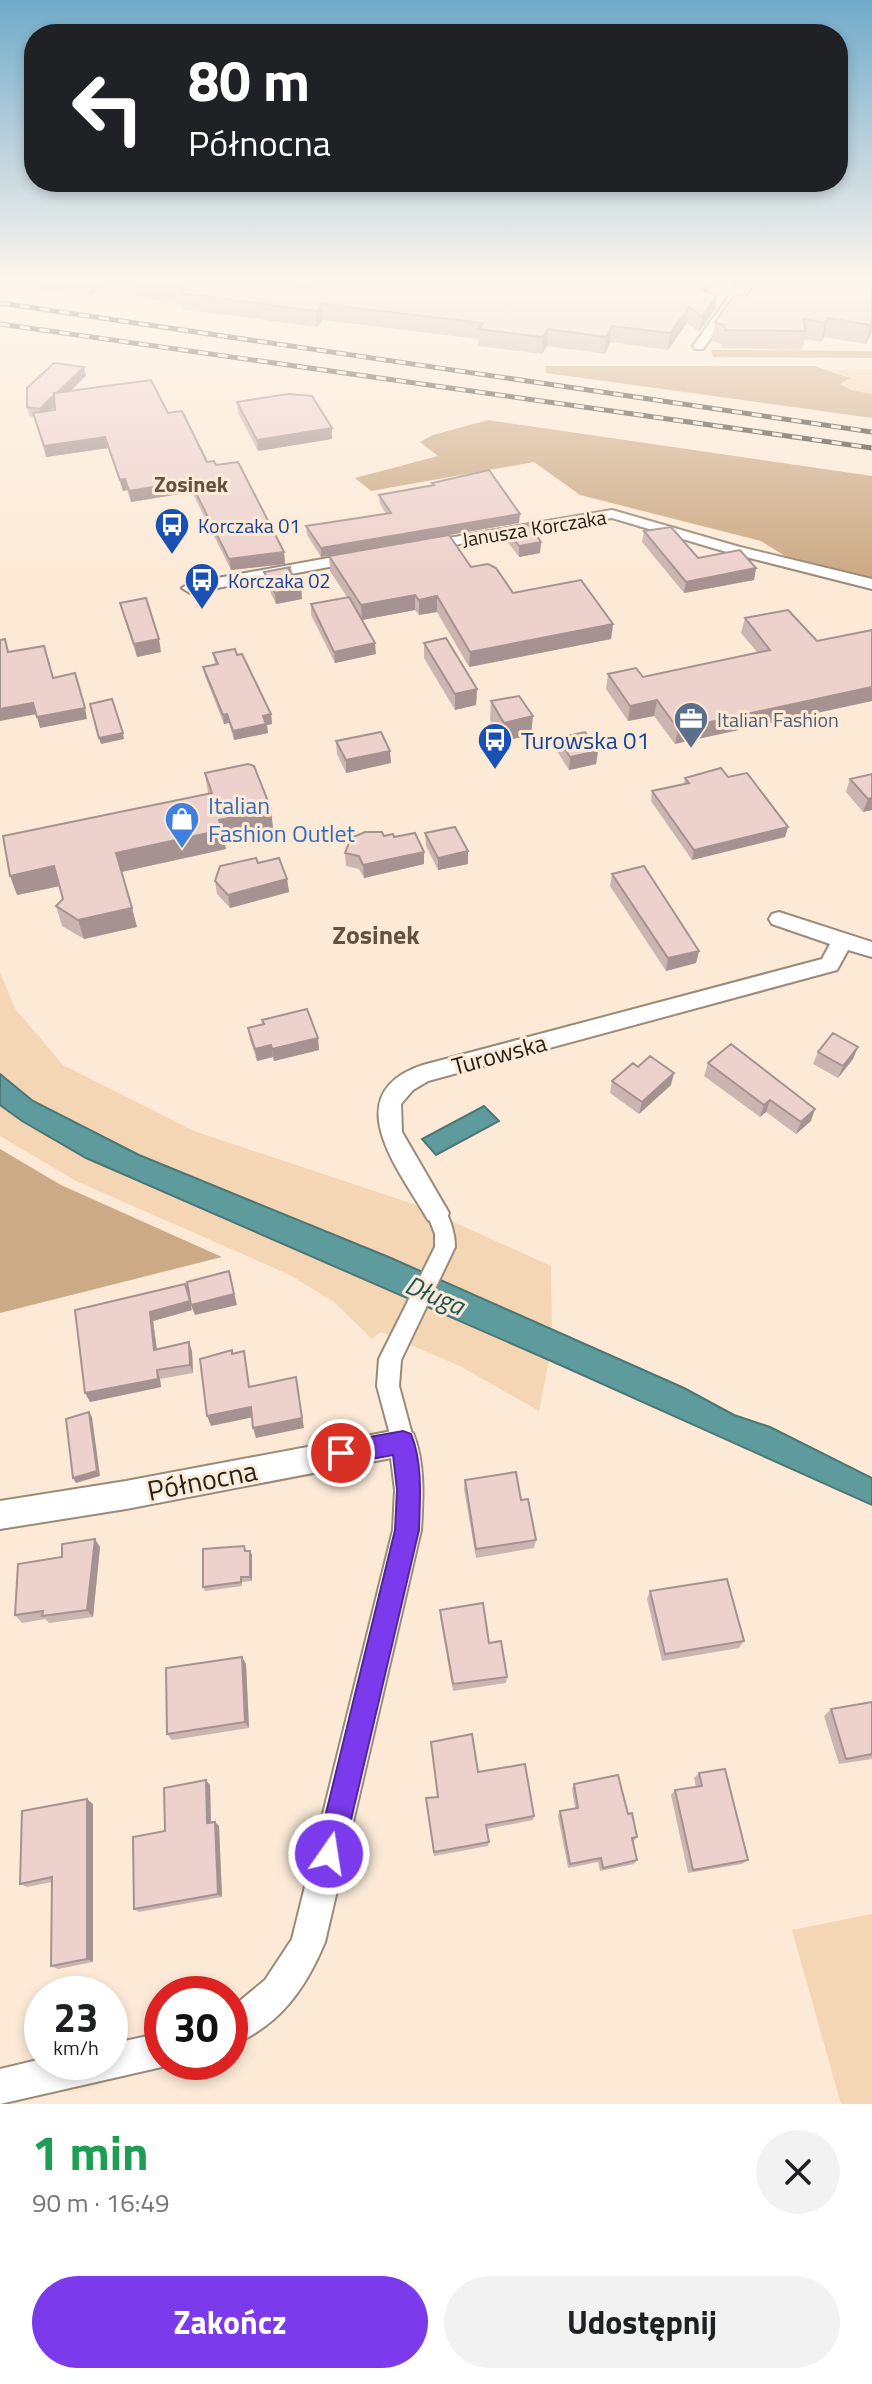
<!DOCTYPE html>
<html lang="pl">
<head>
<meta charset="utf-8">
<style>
	:root { --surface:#fff; --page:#f2f2f2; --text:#202124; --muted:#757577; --accent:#7c3aed }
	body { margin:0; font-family:"Titillium Web",sans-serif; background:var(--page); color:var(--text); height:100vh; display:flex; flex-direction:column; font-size:30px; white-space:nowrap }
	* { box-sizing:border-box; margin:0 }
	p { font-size:26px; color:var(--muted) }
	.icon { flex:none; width:44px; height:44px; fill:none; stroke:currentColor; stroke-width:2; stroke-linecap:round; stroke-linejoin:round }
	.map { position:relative; height:2104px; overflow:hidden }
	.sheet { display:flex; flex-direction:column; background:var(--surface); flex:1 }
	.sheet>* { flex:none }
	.banner { position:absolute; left:24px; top:24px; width:824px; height:168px; border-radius:32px; box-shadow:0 4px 12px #0003; background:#202124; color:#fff; overflow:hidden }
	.speed { position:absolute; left:24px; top:1976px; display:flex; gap:16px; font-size:40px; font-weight:700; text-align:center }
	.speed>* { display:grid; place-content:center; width:104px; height:104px; border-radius:50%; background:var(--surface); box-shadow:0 4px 12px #0003; line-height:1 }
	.speed small { font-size:20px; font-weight:400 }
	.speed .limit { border:12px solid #d22; background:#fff; color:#111 }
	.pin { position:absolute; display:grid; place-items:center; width:68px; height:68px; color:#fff; margin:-34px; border:4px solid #fff; border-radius:50%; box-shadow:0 2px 8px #0007 }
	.me { position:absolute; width:88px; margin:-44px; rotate:13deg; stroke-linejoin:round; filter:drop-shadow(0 0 6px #0008) }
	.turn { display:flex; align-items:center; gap:28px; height:168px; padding:0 32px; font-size:36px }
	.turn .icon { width:104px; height:104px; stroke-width:2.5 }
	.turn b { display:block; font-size:56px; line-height:68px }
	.round { display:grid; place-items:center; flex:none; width:84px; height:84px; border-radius:42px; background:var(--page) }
	.headline { display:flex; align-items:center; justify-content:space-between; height:136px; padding:0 32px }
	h1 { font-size:48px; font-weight:700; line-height:60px; color:#1e9e55 }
	.action { display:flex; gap:16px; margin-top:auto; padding:16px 32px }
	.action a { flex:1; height:92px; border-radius:48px; background:var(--accent); color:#fff; font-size:32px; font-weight:700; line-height:92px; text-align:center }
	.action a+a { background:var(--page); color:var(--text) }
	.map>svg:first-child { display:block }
</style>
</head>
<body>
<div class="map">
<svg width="872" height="2104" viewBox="0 0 872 2104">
	<rect width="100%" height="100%" fill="#fcead7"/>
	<path fill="#f4d5b4" d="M872,369V394L851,390L839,384L849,379L831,370Z
		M0,973L16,1010L63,1065L194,1131L422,1207L437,1240L432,1251L448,1258L447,1219L551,1266L552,1330C451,1285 351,1242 249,1200C172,1168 60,1131 0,1074Z
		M0,1105C39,1134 83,1157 128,1178L549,1360L539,1411L460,1366L406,1343L414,1327L397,1320L389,1335L381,1332L372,1339L334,1302L290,1275L76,1181L0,1136Z
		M872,1914V2104H841L792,1930Z"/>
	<path fill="#ccaa85" d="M711,350L872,351V358L713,357Z
		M545,366H814L850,378L840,384L851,390L872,394V418L546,373Z
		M488,420L872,476V579L788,558L761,541L580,495L534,462L371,491L355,478L438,456L420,442L433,435Z
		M0,1149L61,1185L222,1257L0,1313Z"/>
	<path fill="#5d9b9c" stroke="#4c7675" stroke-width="2" d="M0,1074L33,1101L139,1155L391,1258L684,1388L734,1415L770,1427L872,1478V1505L549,1360L86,1158L22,1121L0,1105Z
		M484,1106L499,1121L436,1155L422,1139Z"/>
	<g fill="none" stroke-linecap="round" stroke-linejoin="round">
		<defs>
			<path id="pedestrian" d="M437,1205L444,1207C450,1220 455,1232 455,1247L401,1360L399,1386L414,1442L411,1450L403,1453L395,1450L392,1442L377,1386L379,1359L435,1247V1234L427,1213L430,1207Z"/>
			<path id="minor" d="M742,278H753L703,349H695L693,346Z
				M612,510L740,547L872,579V589L730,553L612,518L425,550L418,546L425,542Z
				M356,553L361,555V561L190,593L182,588L190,583Z
				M779,912L872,942V957L848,950L837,970L428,1081L413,1090L401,1104L402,1132L449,1213L446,1220L437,1223L428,1220C400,1171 335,1094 423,1065L822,959L830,944L772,924L769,919L772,914Z
				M403,1429L413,1433C425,1462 423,1498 421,1530L325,1942C305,1990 279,2026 230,2046V2009L265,1980L292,1939L393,1530L395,1490L391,1458L126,1509L0,1529V1501L126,1481Z
				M162,2033V2062L175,2064L0,2104V2069L42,2059V2062H110V2044Z"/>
		</defs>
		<use href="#pedestrian" stroke="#9a8a79" stroke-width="4"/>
		<use href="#minor" stroke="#9a8a79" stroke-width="4"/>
		<use href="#pedestrian" fill="#fff" fill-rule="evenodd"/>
		<use href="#minor" fill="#fff" fill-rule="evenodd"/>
		<defs>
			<path id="rail" d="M0,303L872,432
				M0,324L872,448"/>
		</defs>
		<use href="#rail" stroke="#3d362d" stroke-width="5"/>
		<use href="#rail" stroke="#fcead7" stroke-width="3" stroke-dasharray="10" stroke-linecap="butt"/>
	</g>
	<path fill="#ccb4b0" d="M35,278H112L91,295L37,290Z
		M719,278L708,292L718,294L715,310L699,332L687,323L668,350L610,342L605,354L547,346L542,354L478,346V339L323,320L317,327L182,309L181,304L137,298L134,282L306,287Z
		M872,278V332L866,344L824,337L821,342L805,339L802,350L722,348L721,344L712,341L715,322L747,296Z
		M84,367L86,376L70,391L168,413L207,462L216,465L284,552L285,564L231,570L192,492L131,502L127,490L123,491L108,448L46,457L34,417L29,416L27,407Z
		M237,402L332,439L258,451L238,413Z
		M432,483L519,523L449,535L471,567L513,593L613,624L611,639L469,667L437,612L419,615L415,610L362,620L376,654L335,663L311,615V604L347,597L330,571L329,556L406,543L321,557L307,535L306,526L386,514L380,504L379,495L432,486Z
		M506,529L541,542L540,553L519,557L506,540Z
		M644,531L698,558L756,568L754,580L684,593L642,542Z
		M291,567L292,573L301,588L302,599L276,604L266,583L264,572Z
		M120,603L161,652L137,657L123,615Z
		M745,618L817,641L675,744L654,716L628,721L606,689L608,674L643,677L757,652L741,633Z
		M424,643L477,689L476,705L455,710L424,658Z
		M213,653L271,714L272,724L267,725L268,733L234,740L229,723L224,724L205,676L203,667L215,665Z
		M491,701L531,735L503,741L490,720Z
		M558,738L598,751L596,764L569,770L557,751Z
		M336,741L391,763L346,773L337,754Z
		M205,773L273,828L224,839L226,849L122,872L137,927L84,939L62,926L56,906L63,899L60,886L17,895L208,793Z
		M872,774V810L863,812L846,792L850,779Z
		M728,777L788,827L785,837L692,860L651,801L652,791L684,784L685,778Z
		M425,833L468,851V864L438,870L426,846Z
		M384,836L394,837L424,852V864L364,878L359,869L346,866L345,853Z
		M258,863L287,879L289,892L230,908L217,894L215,881Z
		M612,874L699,951L696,963L666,971L610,886Z
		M248,1028L318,1038L319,1050L274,1061L273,1057L257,1061L250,1040Z
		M858,1047L853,1059L838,1078L813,1064L818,1052Z
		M708,1063L811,1121L796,1134L766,1112L760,1117L704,1076Z
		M638,1067L671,1085L639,1114L610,1093L612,1081Z
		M75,1310H192L153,1321L157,1349L192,1351L193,1373L160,1379L161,1387L90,1402Z
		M465,1480L521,1500L536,1540L534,1548L476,1558L464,1489Z
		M100,1547L93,1617L49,1623L45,1619L22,1623L15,1615Z
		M246,1551H250L252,1555V1581L242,1582V1586L205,1591L203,1587Z
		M650,1591L744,1641L739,1648L662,1661L647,1599Z
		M440,1610L489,1643L507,1677L506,1683L453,1691L440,1617Z
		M242,1657L246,1664L249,1728L172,1740L167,1734Z
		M872,1702V1759L839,1764L824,1716L831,1709Z
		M478,1772L534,1816L533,1820L487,1829L489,1842L488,1846L434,1856L426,1803Z
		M699,1773L748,1860L742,1864L688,1873L671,1795L675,1790L696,1787L694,1778Z
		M574,1784L628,1814L637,1837L633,1842L637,1860L634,1864L600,1871L598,1862L568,1868L558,1816L560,1811L575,1808L572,1789Z
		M210,1785L211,1822H215L219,1826L222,1897L139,1912L134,1909L165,1831Z
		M93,1804V1962L58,1969L51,1966L52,1882L27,1887L20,1884Z"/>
	<path fill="#a69290" d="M89,278H112L91,295L88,279Z
		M710,278H719L698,307L700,291Z
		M718,294L715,310L699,332L702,316Z
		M322,304L323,320L317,327L316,311Z
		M689,307L687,323L668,350L670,333Z
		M828,318L824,337L821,342L825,323Z
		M872,321V332L866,344L870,325Z
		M612,326L610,342L605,354L606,337Z
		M548,329L547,346L542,354L543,337Z
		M84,367L86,376L42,418L40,409Z
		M332,428V439L258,451L257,440Z
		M105,437L108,448L46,457L44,446Z
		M125,479L127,490L123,491L120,480Z
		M190,481L192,492L131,502L129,491Z
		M520,514L519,523L321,557V548Z
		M541,542L540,553L519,557V546Z
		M284,552L285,564L231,570L229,559Z
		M756,568L754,580L684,593L686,582Z
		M301,588L302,599L276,604L275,593Z
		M415,595V610L362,620L361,605Z
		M437,596V612L419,615V600Z
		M613,624L611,639L469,667L470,652Z
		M159,639L161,652L137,657L134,644Z
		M375,643L376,654L335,663L334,652Z
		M872,687V701L675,744L678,729Z
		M477,689L476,705L455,710V694Z
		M657,700L654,716L628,721L630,706Z
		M33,703L37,714L0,721V709Z
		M85,708L87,719L40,728L37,717Z
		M227,714L229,723L224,724L223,715Z
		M271,714L272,724L267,725L268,733L234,740L233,731L263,716Z
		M533,716L531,735L503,741L504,723Z
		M123,733L124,739L101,744L99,738Z
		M390,751L391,763L346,773V760Z
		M598,751L596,764L569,770L570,757Z
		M872,798V810L863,812L868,799Z
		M271,809L273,828L224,839L226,849L121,872L116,853L219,820Z
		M788,827L785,837L692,860L694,850Z
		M468,851V864L438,870V858Z
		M424,852V864L364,878L363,865Z
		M54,866L60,886L17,895L10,876Z
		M287,879L289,892L230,908L228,895Z
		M132,908L137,927L84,939L78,920Z
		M699,951L696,963L666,971L668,958Z
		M318,1038L319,1050L274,1061L272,1049Z
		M271,1045L273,1057L257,1061L255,1049Z
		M858,1047L853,1059L838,1078L843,1066Z
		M674,1073L671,1085L639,1114L642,1102Z
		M770,1100L766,1112L760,1117L764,1105Z
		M815,1109L811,1121L796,1134L801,1122Z
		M229,1271L237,1305L195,1315L191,1305Z
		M185,1284L192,1310L153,1321L158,1359L154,1350L150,1312Z
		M189,1342L192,1351L193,1373L190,1365Z
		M157,1370L160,1379L161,1387L90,1402L85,1393Z
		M296,1377L304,1428L256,1438L253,1428Z
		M251,1407L254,1417L211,1426L207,1416Z
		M89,1412L92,1417L100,1476L76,1483L73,1478Z
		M95,1539L100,1547L93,1617L87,1610Z
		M250,1551L252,1555V1581L250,1577Z
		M242,1657L246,1664L249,1728L245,1722Z
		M206,1780L210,1785L211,1827L207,1823Z
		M87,1799L93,1804V1962L87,1959Z
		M215,1822L219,1826L222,1897L218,1894Z"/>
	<path fill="#edd1cd" stroke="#a69290" stroke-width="2" d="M139,278H256L306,287L315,278H710L700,291L718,294L702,316L689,307L670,333L612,326L606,337L548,329L543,337L478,329L483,323L322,304L316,311L180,293L184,289L134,282Z
		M759,278H872V321L870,325L828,318L825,323L803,319L806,331L726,330L724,325L715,322L735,294L747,296Z
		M54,363L84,367L57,393H54V395L40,409L27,407V388Z
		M151,380L168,413L182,411L207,462L214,461L216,465L238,462L284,552L229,559L190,481L129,491L125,479L120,480L105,437L44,446L33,413L55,410L54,393Z
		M288,394L312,396L332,428L257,440L237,402Z
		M489,470L520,514L321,548L306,526L391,513L379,495L434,485L432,483Z
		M529,525L541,542L519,546L506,529Z
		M671,527L698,558L740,550L756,568L686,582L644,531Z
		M449,535L471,567L488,564L496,568L513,593L581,580L613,624L470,652L437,596L419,600L415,595L361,605L329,556Z
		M291,567L288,568L301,588L275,593L264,572Z
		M349,597L375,643L334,652L311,604Z
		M146,598L159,639L134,644L120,603Z
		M788,610L817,641L872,630V687L678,729L657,700L630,706L608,674L636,668L643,677L770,650L745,618Z
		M446,638L477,689L455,694L424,643Z
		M5,639L8,652L44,646L53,678L75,673L85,708L37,717L33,703L0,709V640Z
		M235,649L237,655L242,654L271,714L263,716L266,724L233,731L227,714L223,715L203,667L218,664L213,653Z
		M519,696L533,716L504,723L491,701Z
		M112,699L123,733L99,738L90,704Z
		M381,732L390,751L346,760L336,741Z
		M585,732L598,751L570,757L558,738Z
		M248,764L254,766L271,809L219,820L222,830L116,853L132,908L78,920L56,906L63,899L54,866L10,876L3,836L212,793L205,773Z
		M721,768L728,777L747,773L788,827L694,850L652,791L689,783L685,778Z
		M872,774V798L868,799L850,779Z
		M455,827L468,851L438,858L425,833Z
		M365,832H382L384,836L393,834L394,837L415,833L424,852L363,865L359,856L345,853L351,838Z
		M256,858L258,863L279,858L287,879L228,895L215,881L220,866Z
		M644,866L699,951L668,958L612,874Z
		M307,1009L318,1038L272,1049L271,1045L255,1049L248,1028L264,1024L262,1020Z
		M833,1033L858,1047L843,1066L818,1052Z
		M731,1044L815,1109L801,1122L770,1100L764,1105L708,1063Z
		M650,1056L674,1073L642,1102L612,1081L633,1063L638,1067Z
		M229,1271L234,1294L191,1305L187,1282Z
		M185,1284L190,1301L150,1312L154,1350L189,1342L190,1365L157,1370L158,1379L85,1393L75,1310Z
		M232,1350V1354L244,1351L249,1387L296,1377L302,1418L253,1428L251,1407L207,1416L200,1359Z
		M89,1412L97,1471L73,1478L66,1419Z
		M516,1472L521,1500L528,1499L536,1540L476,1549L465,1480Z
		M95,1539L87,1610L42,1616L43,1611L15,1615L18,1564L62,1557V1544Z
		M244,1546L245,1551H250V1577H241V1582L203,1587V1549Z
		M727,1579L744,1641L665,1654L650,1591Z
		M483,1603L489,1643L501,1641L507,1677L453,1684L440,1610Z
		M242,1657L245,1722L167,1734L166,1668Z
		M872,1702V1754L846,1759L831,1709Z
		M472,1734L478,1772L525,1764L534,1816L486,1825L489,1842L434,1852L426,1798L438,1797L431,1742Z
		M725,1769L748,1860L693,1870L675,1790L702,1786L699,1773Z
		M618,1775L628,1814L632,1813L637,1837L632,1838L637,1860L603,1868L601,1858L570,1864L560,1811L578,1808L574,1784Z
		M206,1780L207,1823L215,1822L218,1894L134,1909L133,1837L165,1831L164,1788Z
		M87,1799V1959L51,1966L52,1877L20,1884L22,1811Z"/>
	<linearGradient id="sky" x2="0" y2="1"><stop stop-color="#70aaca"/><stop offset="0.49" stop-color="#fef6ed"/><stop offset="1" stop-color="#fef6ed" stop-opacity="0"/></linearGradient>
	<rect width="872" height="572" fill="url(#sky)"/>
	<path fill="#7c3aed" stroke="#51269a" stroke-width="2" d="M403,1431L411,1434C423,1463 420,1499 419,1530L343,1854L339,1864L329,1868L320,1864L316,1854L395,1530L397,1490L393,1455L341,1465L333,1461L330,1453L333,1446L341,1442Z"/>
	<defs>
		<symbol id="bus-pin" viewBox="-11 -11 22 30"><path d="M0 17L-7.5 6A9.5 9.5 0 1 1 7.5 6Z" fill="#1a4fb4" stroke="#fcead7"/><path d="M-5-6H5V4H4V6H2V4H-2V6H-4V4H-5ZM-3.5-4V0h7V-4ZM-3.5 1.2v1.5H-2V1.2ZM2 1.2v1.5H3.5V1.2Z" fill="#fff"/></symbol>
		<symbol id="office-pin" viewBox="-11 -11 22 30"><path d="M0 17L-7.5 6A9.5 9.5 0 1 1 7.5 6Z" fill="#5c6f8a" stroke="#fcead7"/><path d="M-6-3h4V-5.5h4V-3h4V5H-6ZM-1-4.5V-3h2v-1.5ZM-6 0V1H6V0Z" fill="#fff"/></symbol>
		<symbol id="shop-pin" viewBox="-11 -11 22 30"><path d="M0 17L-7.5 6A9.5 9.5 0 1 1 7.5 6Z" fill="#3f7fe0" stroke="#fcead7"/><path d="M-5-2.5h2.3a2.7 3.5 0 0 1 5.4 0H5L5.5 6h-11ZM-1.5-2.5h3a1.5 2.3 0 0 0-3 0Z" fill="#fff"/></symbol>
	</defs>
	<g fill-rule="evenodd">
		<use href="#bus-pin" x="152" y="505" width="40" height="54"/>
		<use href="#bus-pin" x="182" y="560" width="40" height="54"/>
		<use href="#office-pin" x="671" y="699" width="40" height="54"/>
		<use href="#bus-pin" x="475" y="720" width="40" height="54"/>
		<use href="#shop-pin" x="162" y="799" width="40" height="54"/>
	</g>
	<g text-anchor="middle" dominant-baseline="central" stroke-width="6" stroke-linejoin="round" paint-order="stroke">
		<g font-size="20" fill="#164399" stroke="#fcead7" text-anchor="start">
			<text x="198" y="525">Korczaka 01</text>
			<text x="228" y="580">Korczaka 02</text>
		</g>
		<g font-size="20" fill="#262019" stroke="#fcead7">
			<text transform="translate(534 528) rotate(-9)">Janusza Korczaka</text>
		</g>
		<g font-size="20" fill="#4e5e75" stroke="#fcead7" text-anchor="start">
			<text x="717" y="719">Italian Fashion</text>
		</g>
		<g font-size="22" font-weight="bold" fill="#615242" stroke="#fcead7">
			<text x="191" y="484">Zosinek</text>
		</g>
		<g font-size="24" fill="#164399" stroke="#fcead7" text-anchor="start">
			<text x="521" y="740">Turowska 01</text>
		</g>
		<g font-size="24" fill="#366cbe" stroke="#fcead7" text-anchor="start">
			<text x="208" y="805">Italian<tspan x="208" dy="28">Fashion Outlet</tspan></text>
		</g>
		<g font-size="24" fill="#262019" stroke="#fcead7">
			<text transform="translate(499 1054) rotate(-15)">Turowska</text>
		</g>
		<g font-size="26" font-weight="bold" fill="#615242" stroke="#fcead7">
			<text x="376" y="934">Zosinek</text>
		</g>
		<g font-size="26" font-style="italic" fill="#1e5456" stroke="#fcead7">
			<text transform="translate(435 1295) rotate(23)">Długa</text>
		</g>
		<g font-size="28" fill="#262019" stroke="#fcead7">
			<text transform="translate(202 1480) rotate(-11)">Północna</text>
		</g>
	</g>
</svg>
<div class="speed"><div>23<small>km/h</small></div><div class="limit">30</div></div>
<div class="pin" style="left:341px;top:1453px;background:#d93025"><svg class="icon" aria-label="arrive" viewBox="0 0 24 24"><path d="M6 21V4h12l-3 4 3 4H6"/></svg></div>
<svg class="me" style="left:329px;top:1854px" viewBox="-20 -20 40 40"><circle r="17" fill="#7c3aed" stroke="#fff" stroke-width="3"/><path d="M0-11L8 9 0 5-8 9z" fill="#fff"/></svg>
<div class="banner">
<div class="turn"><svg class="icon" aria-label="left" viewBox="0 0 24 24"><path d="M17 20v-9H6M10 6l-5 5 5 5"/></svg><div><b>80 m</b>Północna</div></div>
</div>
</div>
<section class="sheet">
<div class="headline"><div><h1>1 min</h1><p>90 m · 16:49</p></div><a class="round"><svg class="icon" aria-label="close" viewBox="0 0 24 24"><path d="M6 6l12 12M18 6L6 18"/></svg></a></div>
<div class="action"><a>Zakończ</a><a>Udostępnij</a></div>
</section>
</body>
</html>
